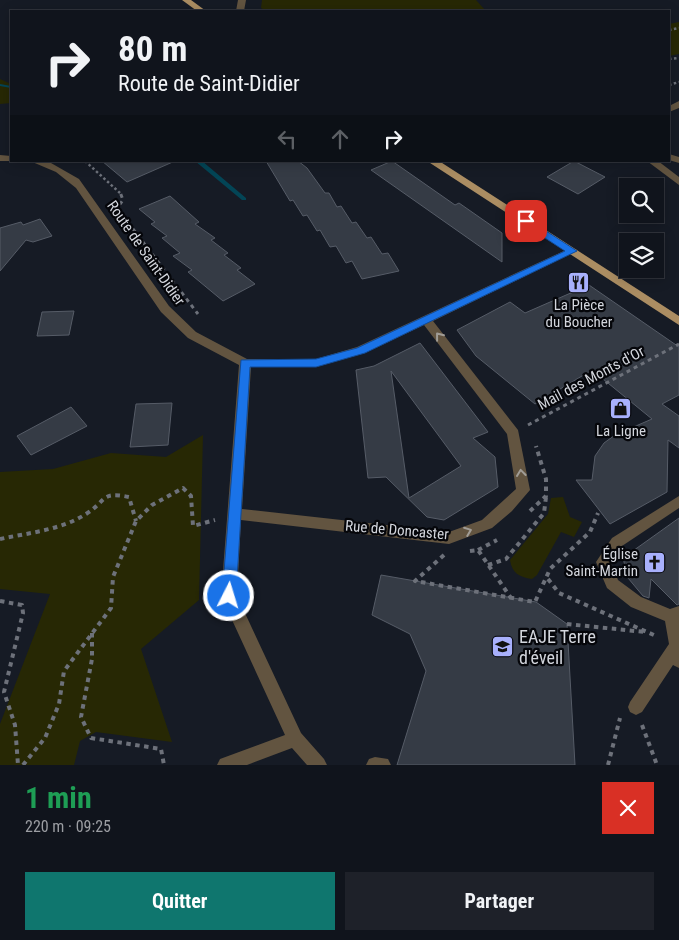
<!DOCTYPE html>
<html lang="fr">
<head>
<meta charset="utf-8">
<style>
	:root { --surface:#10141c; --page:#1e2129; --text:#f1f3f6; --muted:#9c9ea3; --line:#30333b; --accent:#0f766e }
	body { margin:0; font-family:"Roboto Condensed",sans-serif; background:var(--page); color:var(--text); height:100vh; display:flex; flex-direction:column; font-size:19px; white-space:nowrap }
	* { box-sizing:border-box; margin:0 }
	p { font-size:16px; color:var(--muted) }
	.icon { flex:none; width:28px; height:28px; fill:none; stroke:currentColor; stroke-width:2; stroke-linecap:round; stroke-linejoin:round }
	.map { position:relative; height:765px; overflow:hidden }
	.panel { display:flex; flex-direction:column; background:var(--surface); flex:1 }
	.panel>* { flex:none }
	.top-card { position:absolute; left:10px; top:10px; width:660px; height:152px; border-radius:0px; box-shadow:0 2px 12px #0003,0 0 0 1px var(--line); background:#10141c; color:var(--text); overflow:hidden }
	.fabs { position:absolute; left:619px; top:178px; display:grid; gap:10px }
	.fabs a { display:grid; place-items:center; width:45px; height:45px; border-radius:0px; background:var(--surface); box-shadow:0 2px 12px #0003,0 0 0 1px var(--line); font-size:25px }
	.pin { position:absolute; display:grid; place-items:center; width:42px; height:42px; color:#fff; margin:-21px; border-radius:10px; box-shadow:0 2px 8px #0006 }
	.me { position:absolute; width:55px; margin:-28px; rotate:5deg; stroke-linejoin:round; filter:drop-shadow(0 0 4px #0008) }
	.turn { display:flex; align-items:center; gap:18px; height:105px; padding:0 25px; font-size:22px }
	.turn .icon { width:65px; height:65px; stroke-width:2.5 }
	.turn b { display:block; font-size:35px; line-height:42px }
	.lanes { display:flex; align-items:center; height:48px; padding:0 25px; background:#0003; justify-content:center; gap:25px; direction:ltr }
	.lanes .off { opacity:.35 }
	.round { display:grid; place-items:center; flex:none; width:52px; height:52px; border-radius:0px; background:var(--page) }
	.overview { display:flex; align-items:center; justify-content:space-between; height:85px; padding:0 25px }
	h1 { font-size:30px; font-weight:700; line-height:38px; color:#1e9e55 }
	.cta { display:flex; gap:10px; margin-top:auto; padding:10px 25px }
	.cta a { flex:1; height:58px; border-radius:0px; background:var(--accent); color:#fff; font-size:20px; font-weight:700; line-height:58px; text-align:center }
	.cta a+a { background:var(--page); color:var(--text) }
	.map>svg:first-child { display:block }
</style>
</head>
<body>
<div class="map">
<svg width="679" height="765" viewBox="0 0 679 765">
	<rect width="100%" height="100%" fill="#161b25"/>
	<path fill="#272804" d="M262,0H476L485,10L489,11H267L261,8Z
		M679,22V54L669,56V24Z
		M0,79L11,84V103L0,104Z
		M203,435L199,600L141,649L172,742L96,732L80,741L74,765H0V724L50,594L0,589V472L53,469L111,453L166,457Z
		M563,497L570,517L582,522L574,537L561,532L537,575L532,579C519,577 512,573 510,560L548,514L551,498Z"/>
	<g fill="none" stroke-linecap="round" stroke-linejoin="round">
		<path fill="#034556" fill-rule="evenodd" d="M0,84L11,86V88L0,86Z
			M195,161H202L246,198V200H242Z"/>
	</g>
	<path fill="#353b45" stroke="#565c67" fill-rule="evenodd" d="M102,161H175L127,182Z
		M266,161H298L307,168L325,193H329L337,207L341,206L352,223L356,222L367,238L371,237L382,254L388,253L399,271L362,279L352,261L346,263L336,246L330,247L320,230L317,231L307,215L303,216L293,200L290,201Z
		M392,161L455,205L459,203L502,233V262L371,170Z
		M574,161L605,177L578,194L547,177Z
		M170,196L199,222L195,224L215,238L211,240L228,253L224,255L241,268L237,270L255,284L223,301L188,272L192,270L173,256L180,253L162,238L167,236L151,224L155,222L139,209Z
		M40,219L52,236L33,242L26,240L0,271V228L21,222L23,225Z
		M589,285L679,347V395L662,404L679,416V448L668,440L667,492L610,524L576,480H592L595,456L604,443L615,435L652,419L592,370L535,404L476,356L457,330L510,302L525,313Z
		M74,311L69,335L37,336L42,312Z
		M420,343L488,432L473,438L495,457L498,487L444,520L427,517L386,477L368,478L356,370L374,366ZM391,371L461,466L409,498Z
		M172,403L168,445L130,447L136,404Z
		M71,407L87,426L31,455L17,436Z
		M679,518V604L677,605L651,579L649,598L643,596L628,578L623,558Z
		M381,575L536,602L567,624L575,765H397L426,671L410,634L372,615Z"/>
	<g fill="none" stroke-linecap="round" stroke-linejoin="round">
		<path stroke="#6d717a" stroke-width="2.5" stroke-dasharray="2.5 2.5" stroke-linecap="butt" d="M669,30L679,28
			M669,59L679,58
			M669,85L679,82
			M85,161L120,193"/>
		<path stroke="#6d717a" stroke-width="3" stroke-dasharray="4 4" stroke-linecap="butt" d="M119,211L117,208L123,200L120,192
			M123,216L198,314
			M528,425L679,344"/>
		<path stroke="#6d717a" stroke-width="4" stroke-dasharray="4.5 4.5" stroke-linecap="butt" d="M530,511L546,496V479L536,446
			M0,539C28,533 61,530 86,514C107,501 100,491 129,497L136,521
			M478,550L497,540
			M470,551L478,550L511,598
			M444,555L415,581L535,602L550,569L590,532L598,513
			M488,565L506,559L544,513L546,497
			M548,579L559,593L656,636
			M0,601L22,605L23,613L4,692L15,725L18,765
			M567,624L645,632
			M92,633V659L81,717L91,738L161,749L164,765
			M642,725L657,765
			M23,765L45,738L59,704L64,671L111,608L113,577L136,521L152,505L183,488L191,496L193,526L215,520
			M608,765L620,718"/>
		<path fill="#625440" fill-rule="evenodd" d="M238,0H246L244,11H236Z
			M679,101V108L669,112V106Z
			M669,154L679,157V163L669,160Z
			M0,155L11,156V161H14H0Z
			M30,161L51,163L79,179L169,306L196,332L247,359H316L357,347L568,249H576L577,251L433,321L518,430L530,490L512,511L492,528L449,544L241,520L237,596L301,733L324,759L327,765H307L292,748L247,765H217L220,759L285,735L221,596L239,365L188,338L161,312L76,188L56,172ZM424,325L507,434L516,489L482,520L449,532L242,509L251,367H316L365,353Z
			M647,161H658L679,177V185Z
			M679,496V508L622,546L611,563L618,580L641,597L670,609L679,606V668L673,665L642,712L636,715L630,712L628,707L630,702L669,644L665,621L631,607L607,588L596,562L612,538Z
			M375,757L388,759L391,765H366L369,759Z"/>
		<path fill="#ab8d62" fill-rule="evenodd" d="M182,0H191L206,11H197Z
			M229,9H241L245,11H228Z
			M427,161H439L679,316V325Z"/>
	</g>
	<defs><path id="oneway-chevron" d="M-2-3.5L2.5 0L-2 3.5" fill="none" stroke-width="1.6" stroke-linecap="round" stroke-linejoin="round" transform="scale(1.25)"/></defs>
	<g stroke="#a09c96">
		<use href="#oneway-chevron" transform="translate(439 336) rotate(-128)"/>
		<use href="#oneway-chevron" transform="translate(521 473) rotate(-97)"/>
		<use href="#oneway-chevron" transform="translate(468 531) rotate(-21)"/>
	</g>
	<path fill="#1a73e8" stroke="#114b97" d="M526,218L577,251L365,353L316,367H250L236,596L234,600H224L222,596L241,360L316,359L357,348L565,251L522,223L521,221Z"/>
	<defs>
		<symbol id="restaurant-square" viewBox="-11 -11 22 22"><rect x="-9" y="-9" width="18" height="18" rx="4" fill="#a8b0fc" stroke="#05060a"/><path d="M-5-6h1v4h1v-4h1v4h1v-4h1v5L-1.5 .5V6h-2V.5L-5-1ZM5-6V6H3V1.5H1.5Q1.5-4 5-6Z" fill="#111"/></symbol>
		<symbol id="shop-square" viewBox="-11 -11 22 22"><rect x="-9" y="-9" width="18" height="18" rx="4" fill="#a8b0fc" stroke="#05060a"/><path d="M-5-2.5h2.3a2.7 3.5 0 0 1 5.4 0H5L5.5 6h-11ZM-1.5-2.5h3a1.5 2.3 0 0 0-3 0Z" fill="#111"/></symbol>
		<symbol id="church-square" viewBox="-11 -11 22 22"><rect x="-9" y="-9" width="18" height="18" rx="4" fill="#a8b0fc" stroke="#05060a"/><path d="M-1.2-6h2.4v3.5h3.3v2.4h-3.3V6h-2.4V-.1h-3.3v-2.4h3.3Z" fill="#111"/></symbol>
		<symbol id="school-square" viewBox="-11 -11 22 22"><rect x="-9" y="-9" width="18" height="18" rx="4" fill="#a8b0fc" stroke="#05060a"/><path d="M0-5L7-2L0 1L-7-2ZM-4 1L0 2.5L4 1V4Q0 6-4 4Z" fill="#111"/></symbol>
	</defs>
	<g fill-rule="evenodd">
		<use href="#restaurant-square" x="566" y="270" width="25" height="25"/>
		<use href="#shop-square" x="608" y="396" width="25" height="25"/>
		<use href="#church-square" x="642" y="550" width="25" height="25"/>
		<use href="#school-square" x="490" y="634" width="25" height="25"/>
	</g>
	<g text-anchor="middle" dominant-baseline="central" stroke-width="4.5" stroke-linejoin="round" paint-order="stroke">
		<g font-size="15" fill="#d3d6dd" stroke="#05060a">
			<text transform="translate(146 253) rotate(55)">Route de Saint-Didier</text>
			<text transform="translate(591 378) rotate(-28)">Mail des Monts d'Or</text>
			<text transform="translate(397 530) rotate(5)">Rue de Doncaster</text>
		</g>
		<g font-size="15" fill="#d3d6dd" stroke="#05060a">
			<text x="579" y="305">La Pièce<tspan x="579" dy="17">du Boucher</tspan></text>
			<text x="621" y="431">La Ligne</text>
			<text x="638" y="554" text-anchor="end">Église<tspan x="638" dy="17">Saint-Martin</tspan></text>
		</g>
		<g font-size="18" fill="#d3d6dd" stroke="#05060a" text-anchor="start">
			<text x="519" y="636">EAJE Terre<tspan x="519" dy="21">d'éveil</tspan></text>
		</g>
	</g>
</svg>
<div class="fabs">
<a><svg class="icon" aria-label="search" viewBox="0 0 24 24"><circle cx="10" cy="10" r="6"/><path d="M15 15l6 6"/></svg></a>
<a><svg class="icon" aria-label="layers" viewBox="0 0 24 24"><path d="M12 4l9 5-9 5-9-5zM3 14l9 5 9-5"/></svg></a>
</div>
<div class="pin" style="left:526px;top:221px;background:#d93025"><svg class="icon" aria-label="arrive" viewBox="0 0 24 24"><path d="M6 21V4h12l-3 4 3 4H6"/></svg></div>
<svg class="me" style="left:229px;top:596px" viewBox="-20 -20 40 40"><circle r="17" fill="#1a73e8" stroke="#fff" stroke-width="3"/><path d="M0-11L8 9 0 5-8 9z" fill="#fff"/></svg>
<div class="top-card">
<div class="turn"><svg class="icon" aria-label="right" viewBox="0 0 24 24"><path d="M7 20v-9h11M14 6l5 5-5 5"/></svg><div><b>80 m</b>Route de Saint-Didier</div></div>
<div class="lanes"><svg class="icon off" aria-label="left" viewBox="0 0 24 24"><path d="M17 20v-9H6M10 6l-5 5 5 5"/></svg><svg class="icon off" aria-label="ahead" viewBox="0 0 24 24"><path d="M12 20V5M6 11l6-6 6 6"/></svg><svg class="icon" aria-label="right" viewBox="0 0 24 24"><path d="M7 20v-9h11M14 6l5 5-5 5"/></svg></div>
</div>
</div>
<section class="panel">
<div class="overview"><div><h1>1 min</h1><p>220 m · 09:25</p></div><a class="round" style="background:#d93025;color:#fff"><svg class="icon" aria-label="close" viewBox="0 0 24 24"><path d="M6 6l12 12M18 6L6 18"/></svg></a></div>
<div class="cta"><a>Quitter</a><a>Partager</a></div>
</section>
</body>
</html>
